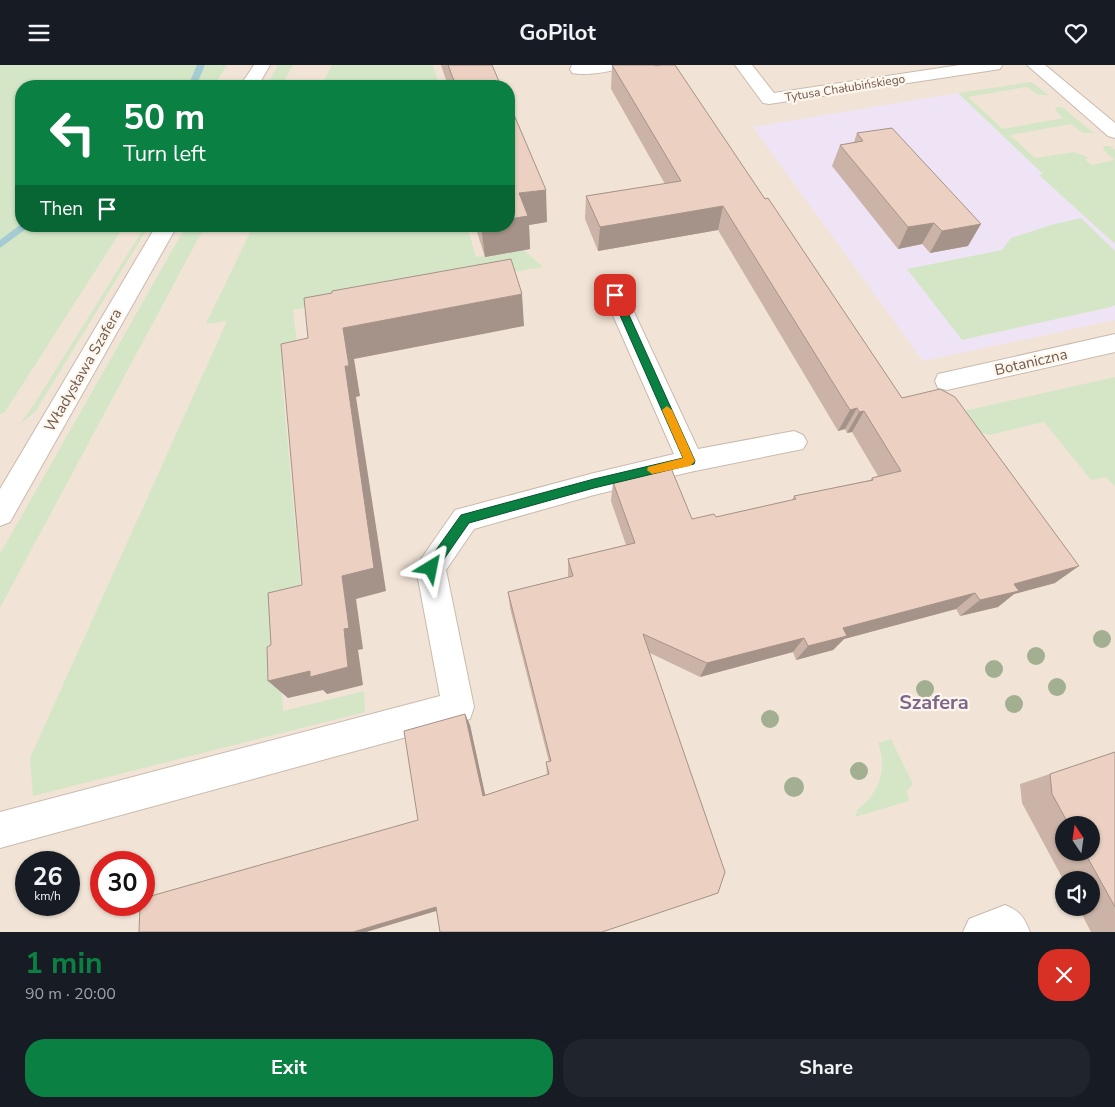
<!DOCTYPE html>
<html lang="en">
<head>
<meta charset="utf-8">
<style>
	:root { --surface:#171b24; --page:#20242c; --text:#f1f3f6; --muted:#9ea1a6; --accent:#0b8043 }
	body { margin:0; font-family:"Nunito Sans",sans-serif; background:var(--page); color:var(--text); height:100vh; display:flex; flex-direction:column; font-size:19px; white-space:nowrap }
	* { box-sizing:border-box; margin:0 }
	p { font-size:16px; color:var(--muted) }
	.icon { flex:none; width:28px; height:28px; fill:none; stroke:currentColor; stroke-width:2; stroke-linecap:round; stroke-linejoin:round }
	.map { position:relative; height:867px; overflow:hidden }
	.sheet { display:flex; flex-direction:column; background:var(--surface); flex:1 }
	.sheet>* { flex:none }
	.top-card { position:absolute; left:15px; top:15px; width:500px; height:152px; border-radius:20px; box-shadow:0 1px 4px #0004; background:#0b8043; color:#fff; overflow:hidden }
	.needle { width:32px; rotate:347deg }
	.buttons { position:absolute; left:1055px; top:751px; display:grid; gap:10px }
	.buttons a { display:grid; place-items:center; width:45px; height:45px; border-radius:50%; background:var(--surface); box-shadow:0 1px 4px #0004; font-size:25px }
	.speed { position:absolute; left:15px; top:786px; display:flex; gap:10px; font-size:25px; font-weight:700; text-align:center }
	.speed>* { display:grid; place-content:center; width:65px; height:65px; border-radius:50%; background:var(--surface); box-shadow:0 1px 4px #0004; line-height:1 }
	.speed small { font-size:12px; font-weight:400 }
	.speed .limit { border:8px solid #d22; background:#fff; color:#111 }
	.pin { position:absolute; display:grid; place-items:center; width:42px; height:42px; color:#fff; margin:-21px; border-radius:10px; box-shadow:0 2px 8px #0006 }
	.me { position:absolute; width:55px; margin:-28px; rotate:35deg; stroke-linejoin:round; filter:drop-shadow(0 0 4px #0008) }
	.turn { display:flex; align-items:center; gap:18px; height:105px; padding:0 25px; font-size:22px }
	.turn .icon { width:65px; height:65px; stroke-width:2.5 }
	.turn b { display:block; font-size:35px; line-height:42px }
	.then { display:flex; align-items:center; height:48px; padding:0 25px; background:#0003; gap:10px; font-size:19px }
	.round { display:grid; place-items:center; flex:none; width:52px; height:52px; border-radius:20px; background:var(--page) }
	.headline { display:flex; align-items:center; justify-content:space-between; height:85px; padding:0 25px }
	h1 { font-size:30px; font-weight:700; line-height:38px; color:var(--accent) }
	.cta { display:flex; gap:10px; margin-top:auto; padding:10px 25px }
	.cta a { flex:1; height:58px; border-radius:20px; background:var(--accent); color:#fff; font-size:20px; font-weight:700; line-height:58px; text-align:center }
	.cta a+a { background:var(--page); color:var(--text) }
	header { display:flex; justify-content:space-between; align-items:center; height:65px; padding:0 25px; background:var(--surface); font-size:22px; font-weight:700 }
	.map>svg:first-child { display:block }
</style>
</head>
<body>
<header><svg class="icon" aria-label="menu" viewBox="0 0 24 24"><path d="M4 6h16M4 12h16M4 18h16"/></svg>GoPilot<svg class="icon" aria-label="heart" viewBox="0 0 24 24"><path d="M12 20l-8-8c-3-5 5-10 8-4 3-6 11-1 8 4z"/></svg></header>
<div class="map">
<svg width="1115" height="867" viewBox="0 0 1115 867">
	<rect width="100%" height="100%" fill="#faf2e7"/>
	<path fill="#f1e4d6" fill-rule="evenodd" d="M0,0H1115V867H0ZM21,21H509V161H21ZM1064,760H1091V788H1064ZM26,798H69V840H26ZM101,798H144V840H101ZM1064,815H1091V842H1064Z"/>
	<path fill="#efe4f6" d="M958,28L1044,109L1040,110L1115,179V255L923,296L753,62Z"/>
	<path fill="#d5e6c7" d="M0,0H227L214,21H21V161H124L5,347L0,350Z
		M278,0H293L281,21H267Z
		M332,0H433L440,21H321Z
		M1031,17L1049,30H1038L1027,22L968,32L1003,64L1063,53L1055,45L1056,42H1062L1094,68H1083L1071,59L1010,70L1035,93L1075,87L1090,93L1085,94L1091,100L1114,95L1103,84L1104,81H1110L1115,85V179L1039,110L1043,109L958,28Z
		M1081,153L1115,186V240L1111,242L962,275L907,204L1002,185L1011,173L1051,160Z
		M145,161H149L35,347L20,359L35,338Z
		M186,161H205L0,543V489Z
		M253,161H467L476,192L523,184L543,202L293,245L300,302L281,306L303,544L277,550L283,646L364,626L365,647L33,731L30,693L227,256L206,259Z
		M1115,312V422L1106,412L1091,415L1044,357L989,370L964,361L955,348Z
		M891,674L913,719L907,726L909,736L855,752L857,745C879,729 888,704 878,678Z"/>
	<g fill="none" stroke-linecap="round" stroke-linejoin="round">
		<path fill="#a5ccd2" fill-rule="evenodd" d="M197,0H205L196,21H188Z
			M21,159V161H30L0,183V175Z"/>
		<defs>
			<path id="minor" d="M254,0H270L258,21H240Z
				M572,0H622L620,4C606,7 586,11 572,8L570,4Z
				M735,0H752L774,28L960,0H1002L1000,4L994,5L769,39L763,38Z
				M1027,0H1045L1115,58V73L1108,71Z
				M156,161H177L10,457L0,461V424Z
				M615,222L623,224L626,230L698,384L794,366L803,370L807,377L803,384L690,407L594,430L474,464L446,505L474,642L470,654L458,658L0,783V747L440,631L416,503L421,494L455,445L594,408L674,389L604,230L607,224Z
				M1115,269V287L947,325L938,323L935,316L938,309L947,307Z
				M1005,840C1020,846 1024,852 1030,867H963L969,854Z"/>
		</defs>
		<use href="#minor" stroke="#cabaae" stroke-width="2"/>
		<use href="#minor" fill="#fff" fill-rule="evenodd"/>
	</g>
	<g fill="#a2b091">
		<circle cx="1102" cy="574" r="9"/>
		<circle cx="1036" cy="591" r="9"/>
		<circle cx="994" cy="604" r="9"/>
		<circle cx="1057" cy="622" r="9"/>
		<circle cx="925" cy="624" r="9"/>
		<circle cx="1014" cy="639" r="9"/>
		<circle cx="770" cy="654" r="9"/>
		<circle cx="859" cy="706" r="9"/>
		<circle cx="794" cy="722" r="10"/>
	</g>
	<path fill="#cbb4a7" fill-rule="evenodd" d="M441,0H492L501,21H448Z
		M612,0L765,134L902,333L1055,518L1014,529L998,542L960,551L956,544L844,574L833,585L796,595L793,587L700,612L650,588L437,845L366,867L418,755L465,649L470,660L485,730L547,710L546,697H549L510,543L508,527L568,512V494L626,480L611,436L613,417L692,454L716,452L792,435L794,431L870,415L872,413L878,411L852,367L847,368L845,364L838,366L718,165L598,186L585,154L586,131L665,119L611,24Z
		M857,68L968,181L930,188L922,179L898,184L832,101L840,80L854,77Z
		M547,157L529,160L530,184L485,192L475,161H509Z
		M1115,687V867H1091L1078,842H1091V815H1064V816L1022,738L1020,719ZM1064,760H1091V788H1064Z"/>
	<path fill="#a59288" d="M546,125L547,157L529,160L530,184L485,192L481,161H509V154L519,128Z
		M723,141L718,165L598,186L600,162Z
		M934,158L922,179L898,184L908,162Z
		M981,159L968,181L930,188L942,166Z
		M522,229L524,261L354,294L360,331L356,332L386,526L356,534L363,584L358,585L363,620L327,629L323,625L288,633L268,616L344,564L342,511L345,301L343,263Z
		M857,343L845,364L838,366L850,345Z
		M864,346L852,367L847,368L859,347Z
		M1079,501L1055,518L1014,529L998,542L960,551L980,535L1014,519Z
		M975,528L956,544L844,574L833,585L796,595L808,581L843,563Z
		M804,573L793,587L700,612L707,598Z
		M465,649L470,660L487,738L483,731Z
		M436,842L443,844L366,867H353Z"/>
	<path fill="#ecd1c2" stroke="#a59288" d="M448,0H492L501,21H456Z
		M612,0H654L655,1L661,0H675L765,134L768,133L902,333L940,324L955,332L1079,501L1014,519L1019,526L980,535L975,528L843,563L847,571L808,581L804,573L707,598L643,569L725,807L718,828L602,867H440L436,842L353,867H139L140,840H144V833L418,755L404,666L465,649L483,731L549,709L546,697L551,696L508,527L573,511L568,494L635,478L613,417L671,403L692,454L714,449L716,452L796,434L794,431L873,415L872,413L901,406L864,346L859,347L857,343L850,345L723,141L600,162L586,131L681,116Z
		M509,38L546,125L519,128L528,151L509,154Z
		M892,63L981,159L942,166L934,158L908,162L840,80L863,76L857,68Z
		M511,194L522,229L343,263L349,301H345L374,503L342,511L349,563L344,564L348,602L310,612V606L268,616L267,582L271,580L268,528L302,520L281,279L308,273L304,233L332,228V226Z
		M1115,687V842L1085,788H1091V760H1069L1052,729L1050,709Z"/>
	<path fill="#0b8043" stroke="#07532c" d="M615,227L620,230L695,396L694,399L594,423L469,458L435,507L431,508L426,507L425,503L426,499L461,450L594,414L683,393L611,230Z"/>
	<path fill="#f59e0b" d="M667,341L672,345L695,396L690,401L652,409L647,405L648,402L683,393L662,345Z"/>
	<g text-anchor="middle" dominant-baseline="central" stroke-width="4.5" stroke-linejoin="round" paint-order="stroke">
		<g font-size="12" fill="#70594e" stroke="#fdf6ed">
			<text transform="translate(845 23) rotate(-9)">Tytusa Chałubińskiego</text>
		</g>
		<g font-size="15" fill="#70594e" stroke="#fdf6ed">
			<text transform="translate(1031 297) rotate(-13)">Botaniczna</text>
			<text transform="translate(83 305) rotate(-60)">Władysława Szafera</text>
		</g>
		<g font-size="20" font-weight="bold" fill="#7e668c" stroke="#fdf6ed">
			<text x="934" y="637">Szafera</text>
		</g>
	</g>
</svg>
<div class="buttons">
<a><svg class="needle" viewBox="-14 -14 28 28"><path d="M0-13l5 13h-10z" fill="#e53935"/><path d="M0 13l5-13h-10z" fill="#9ea1a6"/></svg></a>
<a><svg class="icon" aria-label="sound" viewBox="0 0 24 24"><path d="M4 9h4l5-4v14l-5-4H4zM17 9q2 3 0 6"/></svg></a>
</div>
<div class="speed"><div>26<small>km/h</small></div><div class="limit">30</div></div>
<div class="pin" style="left:615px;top:230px;background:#d93025"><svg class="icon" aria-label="arrive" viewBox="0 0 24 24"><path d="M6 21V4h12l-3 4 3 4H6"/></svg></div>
<svg class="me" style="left:431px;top:503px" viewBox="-20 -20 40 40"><path d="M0-17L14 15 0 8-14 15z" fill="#0b8043" stroke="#fff" stroke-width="4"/></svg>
<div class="top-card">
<div class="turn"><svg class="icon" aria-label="left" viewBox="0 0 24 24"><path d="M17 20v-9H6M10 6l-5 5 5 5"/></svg><div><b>50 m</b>Turn left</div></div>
<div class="then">Then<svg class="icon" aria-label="arrive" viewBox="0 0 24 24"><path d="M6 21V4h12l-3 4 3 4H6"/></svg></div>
</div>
</div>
<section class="sheet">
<div class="headline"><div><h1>1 min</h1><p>90 m · 20:00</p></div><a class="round" style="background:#d93025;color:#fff"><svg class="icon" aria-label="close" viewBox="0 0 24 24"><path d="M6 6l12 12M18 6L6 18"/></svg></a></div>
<div class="cta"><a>Exit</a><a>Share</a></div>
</section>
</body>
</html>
